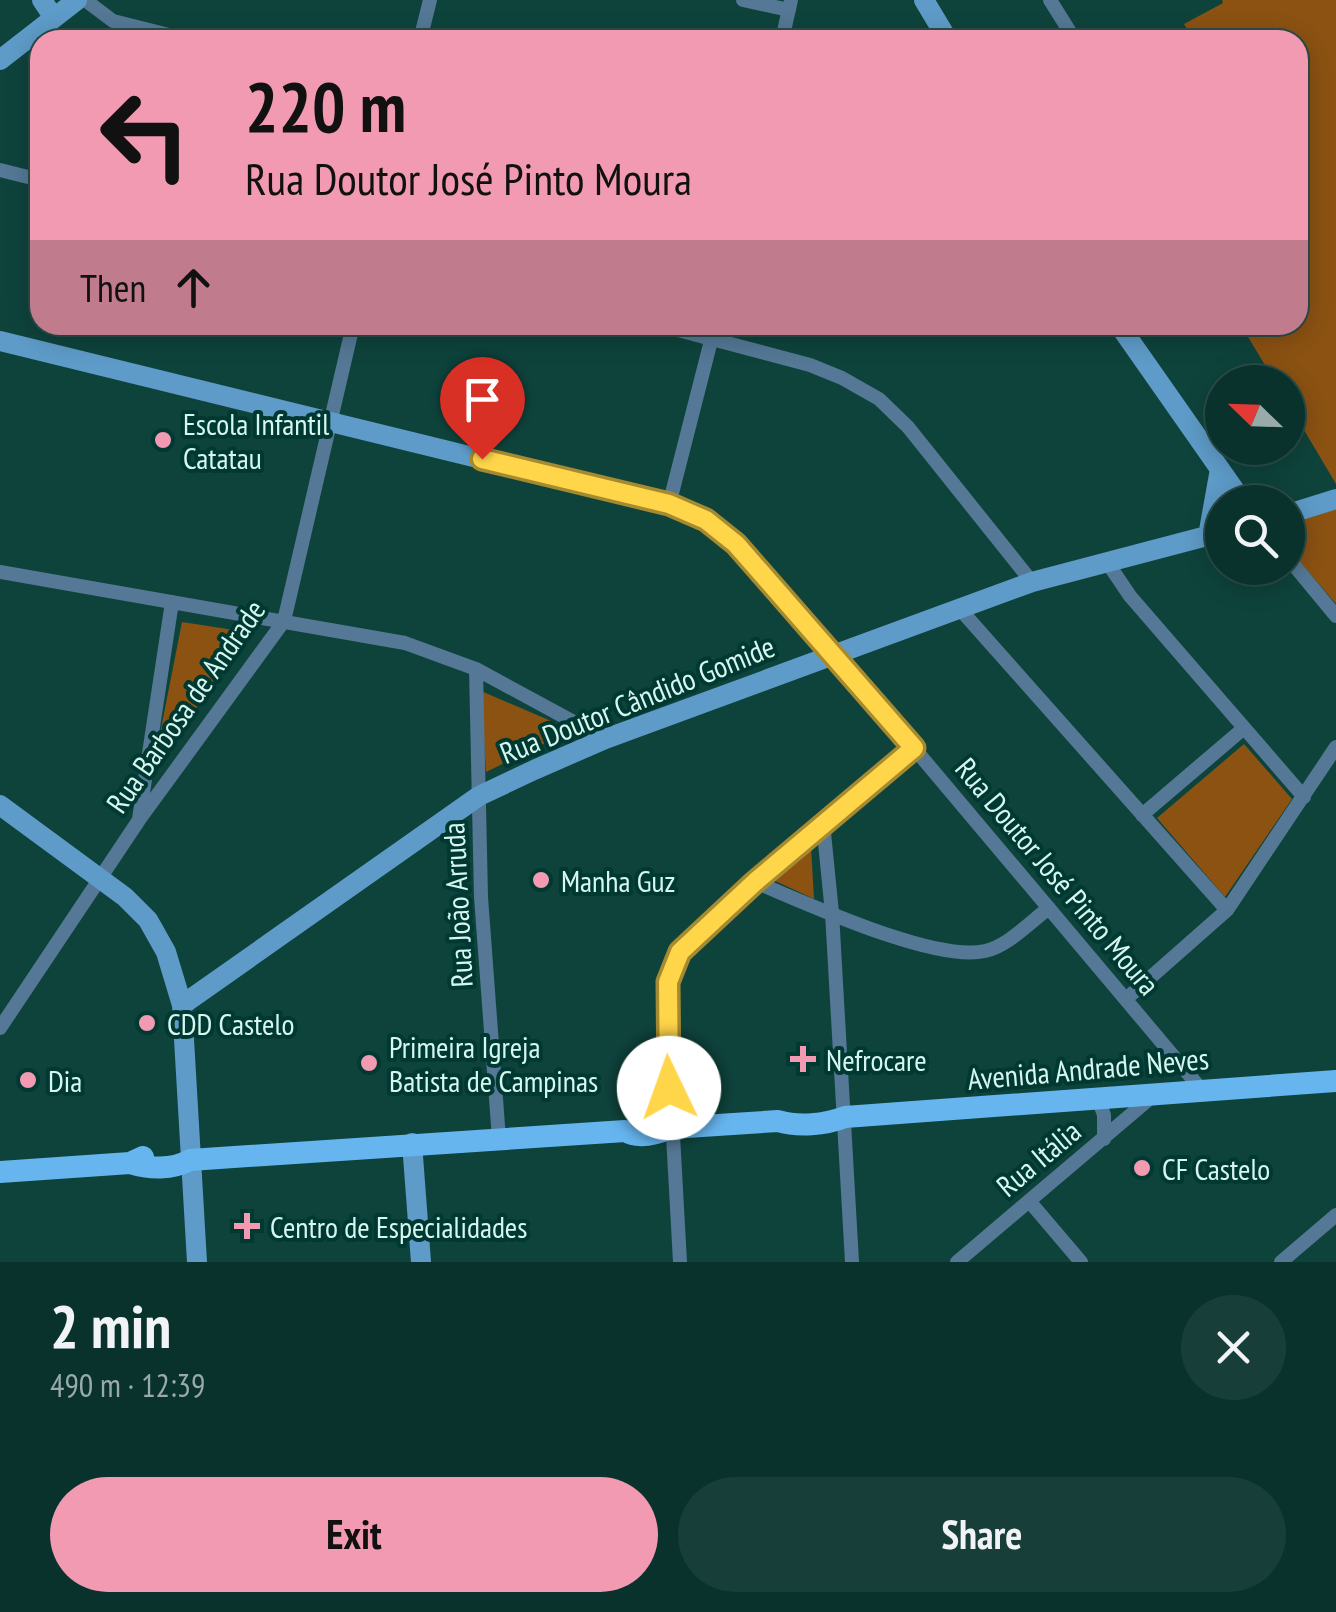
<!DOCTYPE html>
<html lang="en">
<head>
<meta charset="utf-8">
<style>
	:root { --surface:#0a322d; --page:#183e39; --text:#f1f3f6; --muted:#9aa; --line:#2a4d49; --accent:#f19ab1 }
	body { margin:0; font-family:"PT Sans Narrow",sans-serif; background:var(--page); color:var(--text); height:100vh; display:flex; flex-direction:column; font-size:38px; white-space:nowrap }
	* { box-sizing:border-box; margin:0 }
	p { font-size:32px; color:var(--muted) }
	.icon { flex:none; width:55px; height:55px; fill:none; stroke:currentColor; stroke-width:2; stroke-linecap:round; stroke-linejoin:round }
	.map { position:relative; height:1262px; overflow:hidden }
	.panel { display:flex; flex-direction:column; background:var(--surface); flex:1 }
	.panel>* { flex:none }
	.hud { position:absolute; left:30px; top:30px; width:1278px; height:305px; border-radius:30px; box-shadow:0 5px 25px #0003,0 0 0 2px var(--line); background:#f19ab1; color:#111; overflow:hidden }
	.needle { width:65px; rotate:293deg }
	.tools { position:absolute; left:1205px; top:365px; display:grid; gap:20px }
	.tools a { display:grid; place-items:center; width:100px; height:100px; border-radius:50%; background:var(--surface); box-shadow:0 5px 25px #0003,0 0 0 2px var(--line); font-size:50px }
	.pin { position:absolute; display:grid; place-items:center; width:85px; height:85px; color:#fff; margin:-102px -42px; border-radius:50% 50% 50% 0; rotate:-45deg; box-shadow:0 0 10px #0007 }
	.pin .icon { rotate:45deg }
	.me { position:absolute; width:110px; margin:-55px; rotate:357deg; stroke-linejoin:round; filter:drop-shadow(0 0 8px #0008) }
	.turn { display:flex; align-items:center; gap:35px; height:210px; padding:0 50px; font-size:45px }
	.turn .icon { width:130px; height:130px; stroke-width:2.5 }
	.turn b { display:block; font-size:70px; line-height:85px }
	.then { display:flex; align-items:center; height:95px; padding:0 50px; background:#0003; gap:20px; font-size:38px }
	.round { display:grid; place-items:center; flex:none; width:105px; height:105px; border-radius:52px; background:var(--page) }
	.summary { display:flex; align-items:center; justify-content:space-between; height:170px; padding:0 50px }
	h1 { font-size:60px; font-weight:700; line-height:75px }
	.primary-button { display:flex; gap:20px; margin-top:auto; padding:20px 50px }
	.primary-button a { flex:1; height:115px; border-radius:60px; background:var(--accent); color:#111; font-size:40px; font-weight:700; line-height:115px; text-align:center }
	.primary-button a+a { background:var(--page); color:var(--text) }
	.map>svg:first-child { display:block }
</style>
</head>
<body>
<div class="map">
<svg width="1336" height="1262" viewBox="0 0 1336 1262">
	<rect width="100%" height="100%" fill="#0e433c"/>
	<path fill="#8b5212" d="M1222,0H1336V484L1288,403V382H1275L1241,325H1298V40H1193L1184,24L1223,3Z
		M1336,508V604L1288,548V518Z
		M182,622L247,632L152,774Z
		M481,691L572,730L486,772Z
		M1244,744L1292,799L1225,897L1157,818Z
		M811,846L814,899L771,879Z"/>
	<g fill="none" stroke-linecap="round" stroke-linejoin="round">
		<path stroke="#547895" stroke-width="14" d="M85,0L113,21L189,40
			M743,0L789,10
			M1050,0L1075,40
			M420,40L430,0
			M782,40L791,0
			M0,170L40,180
			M659,325L810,365L842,378L879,399L908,427L1032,582
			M669,505L715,325
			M1288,558L1336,616
			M1107,562L1130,596L1304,797
			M0,572L405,643L476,669L605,739
			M959,608L1227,910
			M834,653L1201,1089
			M476,669L481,897L499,1139
			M1142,815L1244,728
			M139,819L172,602
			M823,823L832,913L852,1262
			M755,882C806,903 935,963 985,951C1008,946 1030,922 1049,908
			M1126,999L1227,910L1336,747
			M0,1028L139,820L284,621L353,325
			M1098,1098L1104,1115V1139
			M1030,1202L1081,1262
			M680,1262L666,1009L674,961L684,947L755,882L914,748
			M957,1262L1154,1095
			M1281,1262L1336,1215"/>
		<path stroke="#5e9bc8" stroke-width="20" d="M42,0L54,18
			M924,0L948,40
			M0,60L77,0
			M1119,325L1243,502
			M0,341L669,505L706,520L736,544L834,653
			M1288,514L1336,499
			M1208,536L1220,469
			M0,805L125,897L148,920L166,952L182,1005L197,1262
			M182,1005L479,796L534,770L605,739L1032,582L1222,532
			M412,1143L421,1262"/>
		<path stroke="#66b5ef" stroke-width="22" d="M130,1163C149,1169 172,1170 190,1160L625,1131C638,1139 657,1134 671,1128L778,1121C798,1127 825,1125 845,1117L1336,1081
			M0,1172L130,1163L143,1157"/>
	</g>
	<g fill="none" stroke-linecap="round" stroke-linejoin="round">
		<defs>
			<path id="route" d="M482,459L669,504L706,520L736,544L914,748L755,882L680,952L668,982L669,1088"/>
		</defs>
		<use href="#route" stroke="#a68a30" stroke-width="25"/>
		<use href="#route" stroke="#ffd54a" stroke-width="18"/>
	</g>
	<g fill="#f19ab1" stroke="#003832" stroke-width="4">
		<circle cx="163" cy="440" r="10"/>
		<circle cx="541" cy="880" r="10"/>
		<circle cx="147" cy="1023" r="10"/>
		<path d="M798 1044h10v10h10v10h-10v10h-10v-10h-10v-10h10z"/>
		<circle cx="369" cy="1063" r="10"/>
		<circle cx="28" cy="1080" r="10"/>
		<circle cx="1142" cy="1168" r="10"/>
		<path d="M242 1211h10v10h10v10h-10v10h-10v-10h-10v-10h10z"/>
	</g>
	<g text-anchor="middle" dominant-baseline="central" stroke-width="8" stroke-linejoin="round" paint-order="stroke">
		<g font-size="30" fill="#d6f6f0" stroke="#003832" text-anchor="start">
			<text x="183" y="423">Escola Infantil<tspan x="183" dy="34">Catatau</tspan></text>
			<text x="561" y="880">Manha Guz</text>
			<text x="167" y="1023">CDD Castelo</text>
			<text x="389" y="1046">Primeira Igreja<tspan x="389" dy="34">Batista de Campinas</tspan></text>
			<text x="826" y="1059">Nefrocare</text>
			<text x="48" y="1080">Dia</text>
			<text x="1162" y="1168">CF Castelo</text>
			<text x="270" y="1226">Centro de Especialidades</text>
		</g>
		<g font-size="30" fill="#d6f6f0" stroke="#003832">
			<text transform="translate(637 699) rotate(-22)">Rua Doutor Cândido Gomide</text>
			<text transform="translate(185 706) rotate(-55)">Rua Barbosa de Andrade</text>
			<text transform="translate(1058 876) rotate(50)">Rua Doutor José Pinto Moura</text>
			<text transform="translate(457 905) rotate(-93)">Rua João Arruda</text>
			<text transform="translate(1088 1068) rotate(-5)">Avenida Andrade Neves</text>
			<text transform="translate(1038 1158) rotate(-40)">Rua Itália</text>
		</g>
	</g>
</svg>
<div class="tools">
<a><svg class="needle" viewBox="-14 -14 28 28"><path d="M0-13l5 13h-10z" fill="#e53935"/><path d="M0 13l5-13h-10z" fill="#9aa"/></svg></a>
<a><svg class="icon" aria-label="search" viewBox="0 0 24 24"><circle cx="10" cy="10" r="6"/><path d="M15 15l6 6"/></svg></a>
</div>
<div class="pin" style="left:482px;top:459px;background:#d93025"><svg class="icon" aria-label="arrive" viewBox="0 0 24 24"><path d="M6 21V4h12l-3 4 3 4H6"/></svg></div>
<svg class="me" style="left:669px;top:1088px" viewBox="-20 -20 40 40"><circle r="19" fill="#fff"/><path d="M0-13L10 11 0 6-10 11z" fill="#ffd54a"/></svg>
<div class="hud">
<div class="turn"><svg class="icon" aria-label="left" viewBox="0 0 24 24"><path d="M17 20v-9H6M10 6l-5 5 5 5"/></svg><div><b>220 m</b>Rua Doutor José Pinto Moura</div></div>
<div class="then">Then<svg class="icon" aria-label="ahead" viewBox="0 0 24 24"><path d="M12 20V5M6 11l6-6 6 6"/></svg></div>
</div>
</div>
<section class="panel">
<div class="summary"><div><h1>2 min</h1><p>490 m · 12:39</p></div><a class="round"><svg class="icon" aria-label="close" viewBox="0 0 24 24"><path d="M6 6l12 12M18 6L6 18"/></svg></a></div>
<div class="primary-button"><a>Exit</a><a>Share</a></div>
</section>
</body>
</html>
